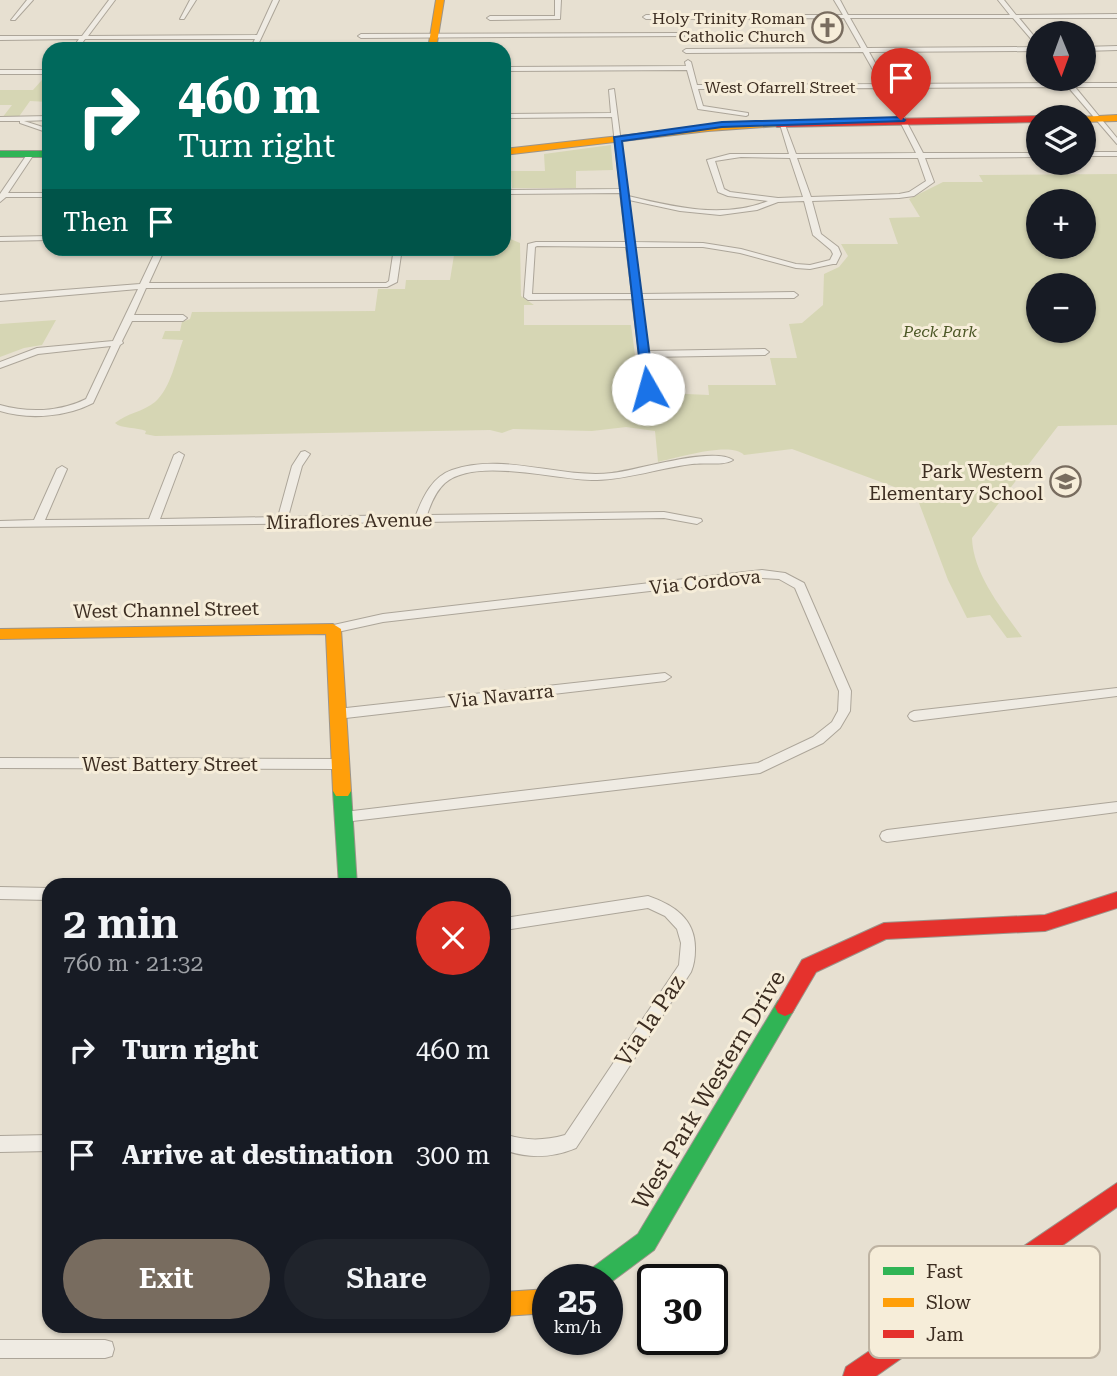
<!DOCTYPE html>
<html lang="en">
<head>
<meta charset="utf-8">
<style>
	:root { --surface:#171b24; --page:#20242c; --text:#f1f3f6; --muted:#9ea1a6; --accent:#786c5f }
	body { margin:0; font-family:"Roboto Serif",serif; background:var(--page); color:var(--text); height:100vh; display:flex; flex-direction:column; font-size:26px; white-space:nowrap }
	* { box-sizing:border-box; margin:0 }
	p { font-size:23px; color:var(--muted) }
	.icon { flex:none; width:38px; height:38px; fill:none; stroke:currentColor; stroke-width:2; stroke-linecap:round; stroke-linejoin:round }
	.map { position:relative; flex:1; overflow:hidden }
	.drawer { position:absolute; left:42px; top:878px; width:469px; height:455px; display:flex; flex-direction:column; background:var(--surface); border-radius:21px; box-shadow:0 2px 5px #0004 }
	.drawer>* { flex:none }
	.banner { position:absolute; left:42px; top:42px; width:469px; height:214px; border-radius:21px; box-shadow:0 2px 5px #0004; background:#00695c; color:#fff; overflow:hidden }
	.needle { width:46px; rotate:179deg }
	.buttons { position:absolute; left:1026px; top:21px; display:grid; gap:14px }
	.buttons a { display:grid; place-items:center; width:70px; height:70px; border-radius:50%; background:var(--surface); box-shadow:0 2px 5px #0004; font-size:35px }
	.speed { position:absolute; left:532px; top:1264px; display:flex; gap:14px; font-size:35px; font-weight:700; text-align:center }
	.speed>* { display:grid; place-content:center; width:91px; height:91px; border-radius:50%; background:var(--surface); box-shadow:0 2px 5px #0004; line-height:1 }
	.speed small { font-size:18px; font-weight:400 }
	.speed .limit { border:4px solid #111; border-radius:10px; background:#fff; color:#111 }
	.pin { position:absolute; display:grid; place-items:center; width:60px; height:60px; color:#fff; margin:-72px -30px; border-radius:50% 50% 50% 0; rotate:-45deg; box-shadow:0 0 7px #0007 }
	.pin .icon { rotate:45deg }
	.me { position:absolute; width:77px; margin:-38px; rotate:353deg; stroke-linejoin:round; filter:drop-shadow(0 0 5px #0008) }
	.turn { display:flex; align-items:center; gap:24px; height:147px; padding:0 21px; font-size:32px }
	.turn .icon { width:91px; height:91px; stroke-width:2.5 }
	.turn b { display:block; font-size:49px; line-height:60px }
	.then { display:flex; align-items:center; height:66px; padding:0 21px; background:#0003; gap:14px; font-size:26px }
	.round { display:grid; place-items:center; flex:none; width:74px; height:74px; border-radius:37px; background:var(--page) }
	.summary { display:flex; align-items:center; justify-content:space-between; height:119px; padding:0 21px }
	h1 { font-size:42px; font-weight:600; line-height:52px }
	.button { display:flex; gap:14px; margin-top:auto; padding:14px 21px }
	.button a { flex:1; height:80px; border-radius:42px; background:var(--accent); color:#fff; font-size:28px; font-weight:600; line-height:80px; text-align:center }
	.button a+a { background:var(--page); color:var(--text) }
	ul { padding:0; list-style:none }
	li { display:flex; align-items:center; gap:21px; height:105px; padding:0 21px }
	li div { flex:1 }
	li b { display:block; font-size:26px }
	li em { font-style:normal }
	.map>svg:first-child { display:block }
</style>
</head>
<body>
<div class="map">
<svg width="1117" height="1376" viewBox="0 0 1117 1376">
	<rect width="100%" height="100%" fill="#e7e0d1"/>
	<path fill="#d6d6b4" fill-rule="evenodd" d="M49,72V102L30,101L18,118H2L12,105H0V90H33Z
		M611,145L613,170L576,171V188H512L511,171H545L544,154Z
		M1117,174V425L1058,426L972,538C973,574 1002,609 1022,637L1007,638L990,615L967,618L948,580L916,495L792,449L744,455C731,441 677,458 658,462L655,431L626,427L592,431L513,429L502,433L490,430L155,436L145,434L146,431C137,427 121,429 115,423C127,413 143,412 155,402C171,388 176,359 183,340L162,339L165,331H180L182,322L190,319L192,312L375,311L378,289H405L406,280H450L455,249L504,248V232L508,238L520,243L521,296L534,305H524V325H631L640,392L709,395L708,385H776L770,358H797L789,324L802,323L823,305L824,274L839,267L848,256L841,244H898L889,218L920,217L909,199L943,182H983L979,175ZM1083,201V247H1038V201ZM1083,285V331H1038V285Z
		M56,320L42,345L24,348L0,357V324Z"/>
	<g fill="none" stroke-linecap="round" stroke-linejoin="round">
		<defs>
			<path id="street" d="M27,0H33L15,20H11Z
				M109,0H115L88,36L257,35L273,0H279L256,49H250L255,39H85L78,49H72L79,39L0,40V36H82Z
				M190,0H196L184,19H180Z
				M555,0H561L560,19L490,20L487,18L490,16H555Z
				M834,0H840L848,15H1010L998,0H1004L1016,15L1117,14V18H1019L1038,41V47L1013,18H850L867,48L1038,47V51L869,52L887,84L1065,83L1067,80L1071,83H1117V87H1075L1117,138V144L1068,87L889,88L923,153H1038V157L925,158L934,182L914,196L899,198L812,201L821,234L838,247L841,254L836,264H833L810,269L796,268L740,253L703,247H634L640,294L794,292L798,295L794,298L641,299L647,351L765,349L769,352L765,355L648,357L652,389L647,392L644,391L632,299L528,300L524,297L528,244L536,242H626L620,193L504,194V190L620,189L612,117L504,118V114L611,113L609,90L614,89L628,196C674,207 723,219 768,201L728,196L718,192L707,160L730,154H789L779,121L784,122L796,154L916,153L883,88L698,89L703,106L748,113V115L746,116L698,109L687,70L504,71V67L686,66L685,62L688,60L691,62L697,85L881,84L863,52L686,53L683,51L686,49L861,48L844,18L646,19L643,17L646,15H843ZM741,157L790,158L803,197L778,198L730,192L724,189L715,161ZM797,158H918L926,181L909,192L899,194L811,197ZM629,200L680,211L720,215L757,210L778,202L804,201L813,235L831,250L833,254L830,260L810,265L796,264L741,249L703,243L634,242ZM537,246L626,247L632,294H532L535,247Z
				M682,33L684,36L361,38L358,36L361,34Z
				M1117,46V50L1083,51V47Z
				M0,70H49V74H0Z
				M49,116V120L24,121L49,129V133L20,123V121H0V117Z
				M1083,152H1117V156H1083Z
				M28,153L34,154L8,193H49V197H6L0,202V194Z
				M49,236V240L0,241V237Z
				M157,248H165L149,283H386L389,281L394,248H402L397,282L387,287L146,288L134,315H183L187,318L183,321H132L122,341L123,343L120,345L93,403C66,417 29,420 0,411V405C28,413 60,412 86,399L111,346L38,354L0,368V362L37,348L113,341L138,289L0,301V295L140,284Z
				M305,451L310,454L302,466L288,517L416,515C423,497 432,477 452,470C504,452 559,479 612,473C639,470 712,446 733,460C724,466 704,462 692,464C660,468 629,479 597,480C558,481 476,456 445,483C436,491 431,503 427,515L664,512L701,519L702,521L697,524L664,518L424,522L420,523L416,522L0,527V521L34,520L57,469L62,466L67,469L45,520L149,519L174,455L179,452L184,455L160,519L278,517L292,466L301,452Z
				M762,570L785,573L804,583L851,691L850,711L840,728L823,743L760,773L344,822L339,821L337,817L339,813L344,812L758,763L813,737L832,722L838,711L839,691L795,588L779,579L762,578L383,622L333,633L327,629L329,626L383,614Z
				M665,673L671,677L665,681L337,719L333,717L331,714L333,711L337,709Z
				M1117,688V696L914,721L910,719L908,716L910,713L914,711Z
				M0,758L339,759L344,760L345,764L344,768L339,769L0,768Z
				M1117,802V812L887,842L882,840L880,836L882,832L887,830Z
				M0,887L49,888V900L0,899Z
				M648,896C674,905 696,919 695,950C695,957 694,965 691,972L576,1148C552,1158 529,1159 504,1150V1134C525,1141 543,1141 565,1135L679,965L681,943L677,929L665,916L648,908L504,930V918Z
				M49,1135V1151L0,1152V1136Z
				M0,1340H105L112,1342L114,1349L112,1356L105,1358H0Z"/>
			<path id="fast" d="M0,151H49V157H0Z
				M342,784L348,786L351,791L357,886H339L333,791L336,786Z
				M785,998L792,1001L795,1007L792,1013L654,1250L607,1285V1279H585L588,1271L638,1234L778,1001Z"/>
			<path id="slow" d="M436,0H444L436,49H428Z
				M1117,115V121L1083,122V117H1080Z
				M777,121L780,122V126L708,131L504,155V149L708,126Z
				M333,624L341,629L351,791L348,796H336L333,791L326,634L0,639V629Z
				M548,1289V1313L504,1316V1292Z"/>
			<path id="jam" d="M1038,116L1041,117H1038V122L777,127L773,124L777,121Z
				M1117,892V908L1045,931L886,939L816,972L792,1013L785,1016L778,1013L775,1007L802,960L884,923L1045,915Z
				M1117,1183V1207L876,1376H843L846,1367Z"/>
		</defs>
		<use href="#street" stroke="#aca599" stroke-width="2"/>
		<use href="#fast" stroke="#9c948a" stroke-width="2"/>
		<use href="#slow" stroke="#9c948a" stroke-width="2"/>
		<use href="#jam" stroke="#9c948a" stroke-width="2"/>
		<use href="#street" fill="#efebe3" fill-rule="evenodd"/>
		<use href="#fast" fill="#30b455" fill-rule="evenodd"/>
		<use href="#slow" fill="#ff9f0a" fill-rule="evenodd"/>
		<use href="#jam" fill="#e5322d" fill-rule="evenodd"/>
	</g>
	<path fill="#1a73e8" stroke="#114b97" stroke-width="2" d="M901,117L905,120L904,121L722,127L622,141L654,389L643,392L614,137L722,122Z"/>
	<defs>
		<symbol id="church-ring" viewBox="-11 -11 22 22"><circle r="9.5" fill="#f6edd9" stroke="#786c5f" stroke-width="1.5"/><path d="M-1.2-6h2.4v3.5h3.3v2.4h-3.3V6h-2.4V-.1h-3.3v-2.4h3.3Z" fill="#786c5f"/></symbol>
		<symbol id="school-ring" viewBox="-11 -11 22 22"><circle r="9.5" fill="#f6edd9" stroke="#786c5f" stroke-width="1.5"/><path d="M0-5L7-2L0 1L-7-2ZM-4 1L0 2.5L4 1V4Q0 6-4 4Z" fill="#786c5f"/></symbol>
	</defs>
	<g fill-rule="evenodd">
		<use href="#church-ring" x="810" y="10" width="35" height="35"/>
		<use href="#school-ring" x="1048" y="464" width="35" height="35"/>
	</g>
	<g text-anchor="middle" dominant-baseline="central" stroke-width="6" stroke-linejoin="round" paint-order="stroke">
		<g font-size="16" fill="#3c2d21" stroke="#f6edd9" text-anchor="end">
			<text x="805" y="18">Holy Trinity Roman<tspan x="805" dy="18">Catholic Church</tspan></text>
		</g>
		<g font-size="16" fill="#3c2d21" stroke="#f6edd9">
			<text x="780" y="87">West Ofarrell Street</text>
		</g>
		<g font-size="16" font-style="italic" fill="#4d5827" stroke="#f6edd9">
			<text x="940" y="331">Peck Park</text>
		</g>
		<g font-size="19" fill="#3c2d21" stroke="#f6edd9" text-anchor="end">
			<text x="1043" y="471">Park Western<tspan x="1043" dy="22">Elementary School</tspan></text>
		</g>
		<g font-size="19" fill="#3c2d21" stroke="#f6edd9">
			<text transform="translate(349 521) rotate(-1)">Miraflores Avenue</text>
			<text transform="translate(705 582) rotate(-6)">Via Cordova</text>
			<text transform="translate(166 610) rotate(-1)">West Channel Street</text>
			<text transform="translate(501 696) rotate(-6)">Via Navarra</text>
			<text x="170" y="764">West Battery Street</text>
		</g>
		<g font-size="23" fill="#3c2d21" stroke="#f6edd9">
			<text transform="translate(650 1021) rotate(-56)">Via la Paz</text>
			<text transform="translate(709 1090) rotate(-59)">West Park Western Drive</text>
		</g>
	</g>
	<rect x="869" y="1246" width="231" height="112" rx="10" fill="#f6edd9" stroke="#beb3a2" stroke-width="2"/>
	<rect x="883" y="1267" width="31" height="8" fill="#30b455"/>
	<rect x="883" y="1298" width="31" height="9" fill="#ff9f0a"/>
	<rect x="883" y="1330" width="31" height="8" fill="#e5322d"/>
	<g font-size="19" fill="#3c2d21">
		<text x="926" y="1278">Fast</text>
		<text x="926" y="1309">Slow</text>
		<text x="926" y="1341">Jam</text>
	</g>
</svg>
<div class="buttons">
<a><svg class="needle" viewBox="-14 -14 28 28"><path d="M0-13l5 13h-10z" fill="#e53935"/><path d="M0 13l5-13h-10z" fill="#9ea1a6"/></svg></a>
<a><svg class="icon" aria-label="layers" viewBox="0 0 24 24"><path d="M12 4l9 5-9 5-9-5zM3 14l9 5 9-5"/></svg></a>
<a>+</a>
<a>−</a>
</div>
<div class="speed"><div>25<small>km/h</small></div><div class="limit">30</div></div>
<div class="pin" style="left:901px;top:120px;background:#d93025"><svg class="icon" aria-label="arrive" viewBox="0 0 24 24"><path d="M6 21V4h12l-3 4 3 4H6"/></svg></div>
<svg class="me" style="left:648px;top:389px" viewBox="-20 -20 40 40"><circle r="19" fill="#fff"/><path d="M0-13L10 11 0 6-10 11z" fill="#1a73e8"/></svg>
<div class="banner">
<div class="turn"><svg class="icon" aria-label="right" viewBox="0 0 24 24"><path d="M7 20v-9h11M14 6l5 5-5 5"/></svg><div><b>460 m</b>Turn right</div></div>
<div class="then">Then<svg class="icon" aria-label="arrive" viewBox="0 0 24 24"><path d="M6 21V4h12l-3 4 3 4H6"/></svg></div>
</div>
<section class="drawer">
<div class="summary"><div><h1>2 min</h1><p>760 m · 21:32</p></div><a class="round" style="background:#d93025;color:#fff"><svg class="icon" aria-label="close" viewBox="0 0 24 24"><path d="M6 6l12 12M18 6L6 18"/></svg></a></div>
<ul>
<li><svg class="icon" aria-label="right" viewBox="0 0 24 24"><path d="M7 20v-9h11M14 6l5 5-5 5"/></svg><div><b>Turn right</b></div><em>460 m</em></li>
<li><svg class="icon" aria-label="arrive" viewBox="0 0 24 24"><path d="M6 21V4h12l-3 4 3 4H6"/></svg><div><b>Arrive at destination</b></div><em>300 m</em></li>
</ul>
<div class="button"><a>Exit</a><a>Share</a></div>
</section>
</div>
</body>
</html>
